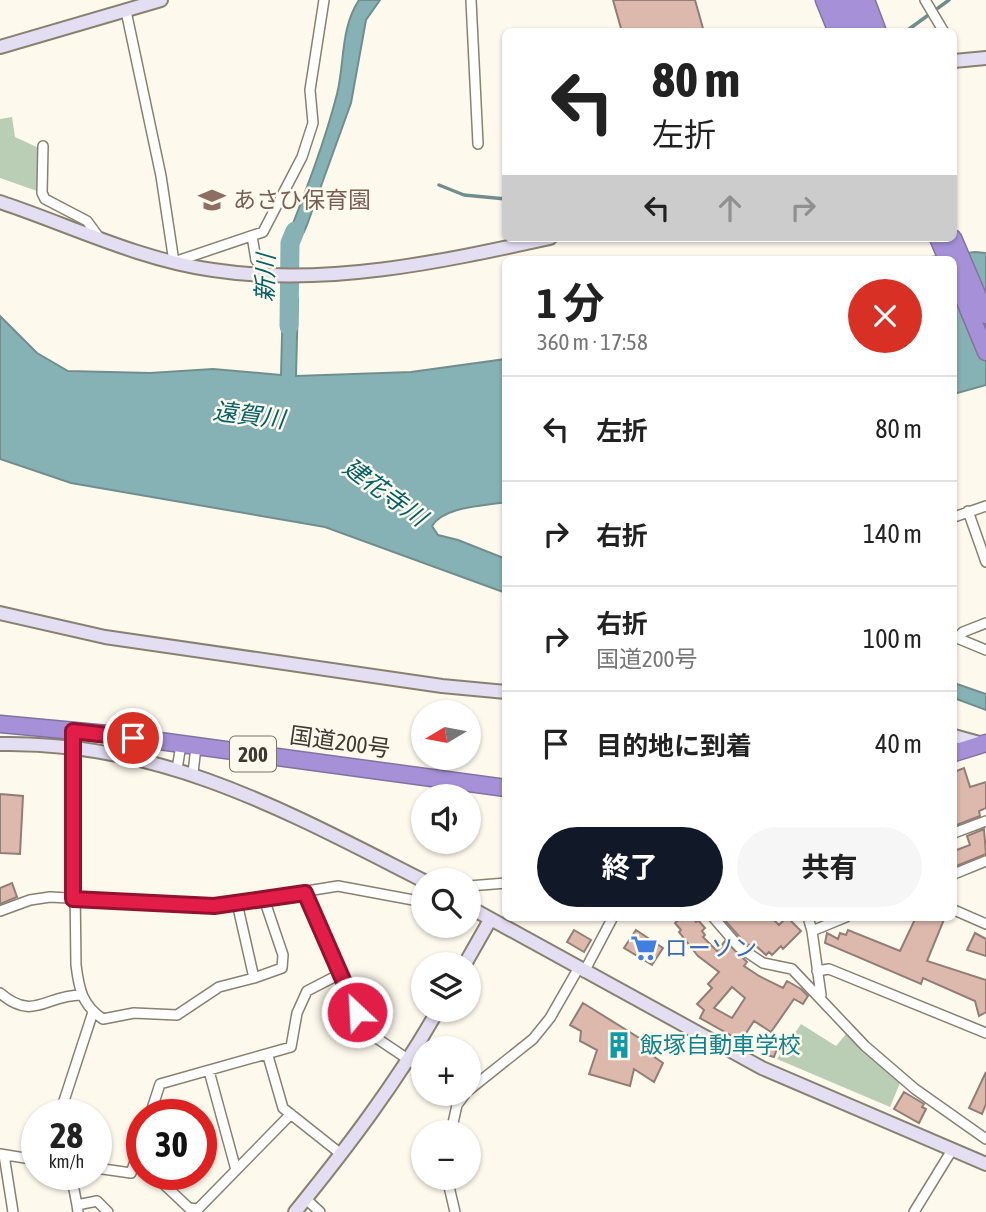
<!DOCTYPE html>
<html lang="ja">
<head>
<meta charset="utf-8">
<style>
	:root { --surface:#fff; --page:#f6f6f6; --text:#222; --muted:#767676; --line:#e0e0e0; --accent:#111827 }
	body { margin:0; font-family:"Asap Condensed","Noto Sans JP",sans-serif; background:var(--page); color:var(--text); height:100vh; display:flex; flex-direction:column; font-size:26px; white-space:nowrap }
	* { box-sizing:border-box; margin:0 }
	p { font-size:23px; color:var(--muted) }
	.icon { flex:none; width:38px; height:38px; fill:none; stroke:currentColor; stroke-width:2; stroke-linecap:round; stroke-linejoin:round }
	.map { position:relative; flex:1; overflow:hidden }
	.panel { position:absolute; left:502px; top:256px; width:455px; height:665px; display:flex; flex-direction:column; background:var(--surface); border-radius:10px; box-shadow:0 2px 5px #0004 }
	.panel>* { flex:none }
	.top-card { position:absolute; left:502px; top:28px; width:455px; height:214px; border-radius:10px; box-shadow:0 2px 5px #0004; background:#fff; color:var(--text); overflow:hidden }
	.needle { width:46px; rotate:260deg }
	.buttons { position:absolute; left:411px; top:700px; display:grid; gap:14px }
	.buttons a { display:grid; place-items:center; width:70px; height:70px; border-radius:50%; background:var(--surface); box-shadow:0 2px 5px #0004; font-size:35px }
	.speed { position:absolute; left:21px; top:1099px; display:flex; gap:14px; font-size:35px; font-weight:700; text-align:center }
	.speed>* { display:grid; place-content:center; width:91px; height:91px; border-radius:50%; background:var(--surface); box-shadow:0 2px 5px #0004; line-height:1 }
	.speed small { font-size:18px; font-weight:400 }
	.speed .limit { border:10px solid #d22; background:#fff; color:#111 }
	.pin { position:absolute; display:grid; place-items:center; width:60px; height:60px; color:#fff; margin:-30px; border:4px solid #fff; border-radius:50%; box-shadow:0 2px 7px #0007 }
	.me { position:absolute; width:77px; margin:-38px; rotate:335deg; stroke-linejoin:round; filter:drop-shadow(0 0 5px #0008) }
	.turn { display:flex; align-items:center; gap:24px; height:147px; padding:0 35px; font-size:32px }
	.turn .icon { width:91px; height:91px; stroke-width:2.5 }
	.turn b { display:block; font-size:49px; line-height:60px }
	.lanes { display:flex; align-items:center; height:66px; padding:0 35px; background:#0003; justify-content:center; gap:35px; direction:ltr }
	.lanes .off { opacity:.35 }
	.round { display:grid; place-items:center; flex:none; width:74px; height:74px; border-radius:37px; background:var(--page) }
	.head { display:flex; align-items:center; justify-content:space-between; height:119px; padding:0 35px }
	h1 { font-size:42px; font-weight:700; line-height:52px }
	.action { display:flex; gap:14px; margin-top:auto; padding:14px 35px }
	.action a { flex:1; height:80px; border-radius:42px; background:var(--accent); color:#fff; font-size:28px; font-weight:700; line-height:80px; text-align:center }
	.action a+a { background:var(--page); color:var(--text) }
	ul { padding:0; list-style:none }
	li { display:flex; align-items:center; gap:21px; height:105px; padding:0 35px; border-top:2px solid var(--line) }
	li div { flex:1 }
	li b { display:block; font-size:26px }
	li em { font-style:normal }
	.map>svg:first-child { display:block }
</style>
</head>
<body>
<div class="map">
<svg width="986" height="1212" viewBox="0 0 986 1212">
	<rect width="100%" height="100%" fill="#fef9ed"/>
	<path fill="#b9ceb5" d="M12,117L15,137L39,148L37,191L0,178V119Z
		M801,1024L836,1046L846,1034L900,1083L890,1107L777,1059Z"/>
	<path fill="#87b2b5" stroke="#718e8e" stroke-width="2" d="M359,0H380L366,20L351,103L307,225L304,232L298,230L293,257L284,256L285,244C304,195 324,145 337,94C345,62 340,29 359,0Z
		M975,252L986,253V385L954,394V259H912Z
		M283,299H298L296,376L411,372L506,359V502C485,506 444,506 432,526L438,535L458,540L506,559V593L325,527L71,483L0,459V316L37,353L68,371L150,373L213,369L281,375Z
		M954,683L986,694V710L954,698Z"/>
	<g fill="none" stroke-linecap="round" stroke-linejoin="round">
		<path stroke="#718e8e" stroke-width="3.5" d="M905,32L949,0
			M439,185L464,195L506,199"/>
		<path stroke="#87b2b5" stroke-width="19" d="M289,326L290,243L295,231"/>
	</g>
	<path fill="#ddb8ad" stroke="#927d77" stroke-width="2" fill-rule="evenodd" d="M613,0H695L704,32H622Z
		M964,768L970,787L986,782V808L979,811L980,816L954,826V772Z
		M0,794L23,796L20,854L0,853Z
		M984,829L986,854L954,867V851L970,845L967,836Z
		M12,883L17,897L0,904V888Z
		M682,917H692L696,922L698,920L705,928L702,931L705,935L703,937L717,951L725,941L744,959L747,962L744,966L759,976L783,988L787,981L801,989L808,996L803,1004L794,999L771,1032L754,1021L741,1041L700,1018L704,1010L697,1004L712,988L708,984L719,972L698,956L679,932L681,930L675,923ZM732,987L745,998L732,1018L714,1008Z
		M722,917H771L779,925L787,917L801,931L783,949L781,946L772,955L769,952L766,955L756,946L754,948L744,942Z
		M916,917H945L927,961L986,980V1012L979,1016L975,1001L923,978L921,984L825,943L827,933L838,939L840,933L846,935L848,930L900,951Z
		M574,930L591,940L584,952L567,942Z
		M636,930L663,948L652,965L624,948Z
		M975,933L986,939V956L967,950Z
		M583,1003L657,1049L653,1056L663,1063L654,1082L634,1069L630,1086L589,1074L597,1050L580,1041L581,1031L570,1025Z
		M769,1037L780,1040L774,1057L764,1054Z
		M986,1072V1104L982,1114L969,1108Z
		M904,1092L924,1104L922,1107L926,1109L919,1123L894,1109Z"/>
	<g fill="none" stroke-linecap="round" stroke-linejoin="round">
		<defs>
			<path id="street" d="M471,0L478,144
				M925,0L944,32
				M126,11L161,176L174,262L263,232L302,157L313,123L310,90L324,0
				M43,146L42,193L45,199L87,221L98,236
				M252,236L256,260L267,275
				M968,511L986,562
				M954,517L986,506
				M986,623L963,632L957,638L986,650
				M73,731L76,965C79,989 82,1005 103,1019L134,1013L177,1015L219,987L254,978L237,903
				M177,769L181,745
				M193,773L196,747
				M954,833L986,821
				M954,874L986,861
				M469,886L506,883
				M305,893L366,1031L424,1070
				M954,910L986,924
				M0,911L30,900L50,897L214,906L338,886L424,902
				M713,917L739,947L763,963L792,969L865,1046L915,1089L986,1139
				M808,917L812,931
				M817,971L829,969L986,1033
				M584,972L613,917
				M254,978L282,968L283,955L264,899
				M0,993C34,1022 45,995 81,995
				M821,995L812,931L846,917
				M268,1056L283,1108L341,1154
				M209,1071L236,1170
				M469,1090L533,1039L550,1018L578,969
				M61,1110L93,1012
				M150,1115L160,1084L291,1047L297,1013L307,991L340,974
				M451,1132L457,1105L465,1094
				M0,1154L37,1160
				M4,1155L13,1212
				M96,1168L131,1173L142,1141
				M71,1174L77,1205
				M153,1174L189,1208L198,1209L291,1114
				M447,1178L455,1212
				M306,1199L320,1212
				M78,1212L77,1205L97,1201L108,1212
				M914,1212L952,1150"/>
			<path id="secondary" d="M0,47L161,0
				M954,61L986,58
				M0,202C69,225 140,260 213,270C325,287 440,262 550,238
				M0,613L105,637L442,686L506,692
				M954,736L983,744
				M0,744C161,741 286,811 424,881
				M469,907L762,1068L986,1164
				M465,964L490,920
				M295,1212C347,1148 397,1082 438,1010"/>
			<path id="highway" d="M824,0L837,32
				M837,0L850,32
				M852,0L865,32
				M866,0L878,32
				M938,238L947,259
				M953,238L986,315
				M954,275L986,352
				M0,724L108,734L506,788
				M954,753L986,743"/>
		</defs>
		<use href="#street" stroke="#898170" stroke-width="12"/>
		<use href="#secondary" stroke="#898170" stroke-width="16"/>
		<use href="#highway" stroke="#82739e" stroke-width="19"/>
		<use href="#street" stroke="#fff" stroke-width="9"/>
		<use href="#secondary" stroke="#e4def3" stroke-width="12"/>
		<use href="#highway" stroke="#a691d8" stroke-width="16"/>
	</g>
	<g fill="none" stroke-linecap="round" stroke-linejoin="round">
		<defs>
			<path id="route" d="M133,738L73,731V899L214,906L305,893L357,1012"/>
		</defs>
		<use href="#route" stroke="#92132f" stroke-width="18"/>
		<use href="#route" stroke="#e11d48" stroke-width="12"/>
	</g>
	<defs>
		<symbol id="school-bare" viewBox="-9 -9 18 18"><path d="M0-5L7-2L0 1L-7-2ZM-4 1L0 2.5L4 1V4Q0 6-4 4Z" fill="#8d6e63" stroke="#fef9ed" stroke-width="2.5" paint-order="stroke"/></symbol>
		<symbol id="supermarket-bare" viewBox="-9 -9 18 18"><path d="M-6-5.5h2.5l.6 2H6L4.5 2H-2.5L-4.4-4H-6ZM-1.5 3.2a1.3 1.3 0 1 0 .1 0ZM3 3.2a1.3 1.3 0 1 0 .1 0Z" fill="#3f7fe0" stroke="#fef9ed" stroke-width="2.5" paint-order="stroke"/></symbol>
		<symbol id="building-bare" viewBox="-9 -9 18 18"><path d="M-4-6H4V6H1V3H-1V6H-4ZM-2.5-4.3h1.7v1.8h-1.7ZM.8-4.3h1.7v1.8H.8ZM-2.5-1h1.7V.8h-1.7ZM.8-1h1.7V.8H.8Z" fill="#0f9aa8" stroke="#fef9ed" stroke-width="2.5" paint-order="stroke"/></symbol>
	</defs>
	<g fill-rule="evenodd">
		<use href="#school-bare" x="193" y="181" width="38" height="38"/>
		<use href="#supermarket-bare" x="625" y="929" width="38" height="38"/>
		<use href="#building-bare" x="600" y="1026" width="38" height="38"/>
	</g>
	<g text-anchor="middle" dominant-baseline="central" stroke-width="5" stroke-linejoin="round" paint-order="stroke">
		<rect fill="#fef9ed" stroke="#78736a" stroke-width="2" x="230" y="736.5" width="46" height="35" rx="5"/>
		<g font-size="21" font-weight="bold" fill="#3e3a32">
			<text x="253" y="754">200</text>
		</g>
		<g font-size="23" fill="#785e54" stroke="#fef9ed" text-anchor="start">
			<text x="233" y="200">あさひ保育園</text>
		</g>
		<g font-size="23" fill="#3e3a32" stroke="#fef9ed">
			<text transform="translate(340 742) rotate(8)">国道200号</text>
		</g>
		<g font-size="23" fill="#366cbe" stroke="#fef9ed" text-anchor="start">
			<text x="665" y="948">ローソン</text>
		</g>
		<g font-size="23" fill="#0d838f" stroke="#fef9ed" text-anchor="start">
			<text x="640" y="1045">飯塚自動車学校</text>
		</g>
		<g font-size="24" font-style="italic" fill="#016166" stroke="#fef9ed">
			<text transform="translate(265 278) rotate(-88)">新川</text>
			<text transform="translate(249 415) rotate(7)">遠賀川</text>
			<text transform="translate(385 492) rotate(36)">建花寺川</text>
		</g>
	</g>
</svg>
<div class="buttons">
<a><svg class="needle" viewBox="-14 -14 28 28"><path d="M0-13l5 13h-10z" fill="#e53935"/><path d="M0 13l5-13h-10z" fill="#767676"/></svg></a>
<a><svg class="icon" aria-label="sound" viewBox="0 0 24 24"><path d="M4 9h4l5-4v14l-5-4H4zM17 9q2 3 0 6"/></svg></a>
<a><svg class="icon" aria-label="search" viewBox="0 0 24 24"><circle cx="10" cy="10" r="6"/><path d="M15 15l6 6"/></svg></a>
<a><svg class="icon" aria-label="layers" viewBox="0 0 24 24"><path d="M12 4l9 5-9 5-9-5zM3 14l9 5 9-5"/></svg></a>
<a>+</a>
<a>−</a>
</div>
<div class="speed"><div>28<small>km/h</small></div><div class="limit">30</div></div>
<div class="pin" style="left:133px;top:738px;background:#d93025"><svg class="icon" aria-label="arrive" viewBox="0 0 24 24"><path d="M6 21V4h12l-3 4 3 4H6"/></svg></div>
<svg class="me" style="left:357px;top:1012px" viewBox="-20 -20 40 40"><circle r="17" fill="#e11d48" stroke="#fff" stroke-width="3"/><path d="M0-11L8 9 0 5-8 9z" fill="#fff"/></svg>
<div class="top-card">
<div class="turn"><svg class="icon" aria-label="left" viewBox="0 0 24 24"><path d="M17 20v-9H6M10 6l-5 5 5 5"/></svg><div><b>80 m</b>左折</div></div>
<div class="lanes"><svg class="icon" aria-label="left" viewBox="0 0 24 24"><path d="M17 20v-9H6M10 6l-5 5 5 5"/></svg><svg class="icon off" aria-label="ahead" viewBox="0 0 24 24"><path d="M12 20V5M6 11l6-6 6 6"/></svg><svg class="icon off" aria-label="right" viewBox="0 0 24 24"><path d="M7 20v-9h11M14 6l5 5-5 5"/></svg></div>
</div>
<section class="panel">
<div class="head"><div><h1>1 分</h1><p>360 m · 17:58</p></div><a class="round" style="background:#d93025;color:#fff"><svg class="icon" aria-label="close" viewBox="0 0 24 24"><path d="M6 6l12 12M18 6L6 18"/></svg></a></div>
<ul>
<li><svg class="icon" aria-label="left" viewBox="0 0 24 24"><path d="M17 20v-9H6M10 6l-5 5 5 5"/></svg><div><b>左折</b></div><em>80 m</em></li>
<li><svg class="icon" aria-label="right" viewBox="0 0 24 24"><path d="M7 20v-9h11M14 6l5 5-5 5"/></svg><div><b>右折</b></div><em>140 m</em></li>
<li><svg class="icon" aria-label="right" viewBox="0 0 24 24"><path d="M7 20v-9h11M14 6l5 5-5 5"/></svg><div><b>右折</b><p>国道200号</p></div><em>100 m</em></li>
<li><svg class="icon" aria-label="arrive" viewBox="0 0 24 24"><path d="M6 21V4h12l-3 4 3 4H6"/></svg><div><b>目的地に到着</b></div><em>40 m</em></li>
</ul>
<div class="action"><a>終了</a><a>共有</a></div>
</section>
</div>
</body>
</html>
